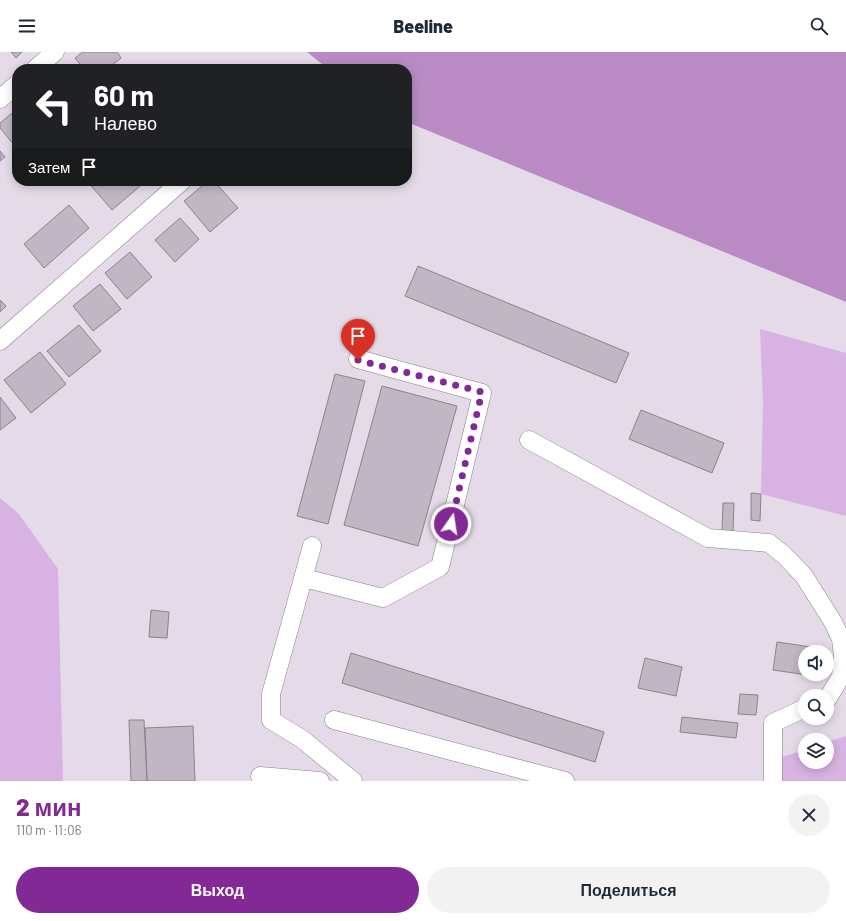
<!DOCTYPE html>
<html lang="ru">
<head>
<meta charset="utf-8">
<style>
	:root { --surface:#fff; --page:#f2f2f3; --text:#1f2937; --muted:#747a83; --accent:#822996 }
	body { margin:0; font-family:Barlow,sans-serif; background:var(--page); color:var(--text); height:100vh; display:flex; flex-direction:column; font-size:15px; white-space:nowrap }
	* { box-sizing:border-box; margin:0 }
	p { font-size:13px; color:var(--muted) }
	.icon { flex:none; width:22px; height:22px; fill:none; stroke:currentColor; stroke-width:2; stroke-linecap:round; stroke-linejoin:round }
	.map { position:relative; height:729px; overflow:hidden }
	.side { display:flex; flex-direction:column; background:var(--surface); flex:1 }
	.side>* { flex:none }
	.top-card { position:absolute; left:12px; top:12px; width:400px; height:122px; border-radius:16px; box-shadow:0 2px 10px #0003; background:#202124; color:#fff; overflow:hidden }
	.buttons { position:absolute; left:798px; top:593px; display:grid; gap:8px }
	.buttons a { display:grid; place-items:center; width:36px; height:36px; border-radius:50%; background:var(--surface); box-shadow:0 2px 10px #0003; font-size:20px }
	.pin { position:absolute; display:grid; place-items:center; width:34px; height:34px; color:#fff; margin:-41px -17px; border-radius:50% 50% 50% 0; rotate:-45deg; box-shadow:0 0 4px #0007 }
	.pin .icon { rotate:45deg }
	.me { position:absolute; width:44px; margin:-22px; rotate:13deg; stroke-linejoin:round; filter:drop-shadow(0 0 3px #0008) }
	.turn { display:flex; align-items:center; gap:14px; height:84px; padding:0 16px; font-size:18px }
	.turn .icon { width:52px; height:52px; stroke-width:2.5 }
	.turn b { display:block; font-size:28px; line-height:34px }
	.then { display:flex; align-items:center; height:38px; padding:0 16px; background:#0003; gap:8px; font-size:15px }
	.round { display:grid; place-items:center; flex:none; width:42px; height:42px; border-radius:21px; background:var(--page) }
	.summary { display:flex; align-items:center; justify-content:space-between; height:68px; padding:0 16px }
	h1 { font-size:24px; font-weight:800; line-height:30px; color:var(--accent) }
	.button { display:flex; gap:8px; margin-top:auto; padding:8px 16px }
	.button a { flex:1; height:46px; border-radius:24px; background:var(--accent); color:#fff; font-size:16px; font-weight:800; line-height:46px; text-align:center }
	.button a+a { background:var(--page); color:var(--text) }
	header { display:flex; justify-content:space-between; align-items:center; height:52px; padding:0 16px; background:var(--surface); font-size:18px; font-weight:800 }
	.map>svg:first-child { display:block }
</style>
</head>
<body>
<header><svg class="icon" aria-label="menu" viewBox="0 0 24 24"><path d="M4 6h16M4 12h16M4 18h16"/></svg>Beeline<svg class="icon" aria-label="search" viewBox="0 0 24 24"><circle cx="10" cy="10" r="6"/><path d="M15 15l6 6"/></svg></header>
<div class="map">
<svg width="846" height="729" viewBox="0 0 846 729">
	<rect width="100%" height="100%" fill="#e5dbe8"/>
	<path fill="#d8b2e2" d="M760,277L846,301V464L761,442L763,350Z
		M0,446L19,462L58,517L63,729H0Z
		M846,684V729H782V705L805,698V710H827V690Z"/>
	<path fill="#b98ac4" d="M307,0H846V250L407,70V17H328Z"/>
	<path fill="#c1b7c4" stroke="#8c828e" d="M11,0H22L16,6Z
		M83,0H117L121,6L107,17H84L75,6Z
		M17,57V93L15,94L0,76V71Z
		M0,99L5,105L0,109Z
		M87,129H146L112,158Z
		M208,129H214L238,156L210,180L184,149Z
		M69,153L89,176L44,216L24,192Z
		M180,166L199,187L175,210L155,188Z
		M130,200L152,225L127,247L105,221Z
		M418,214L629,301L616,331L405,244Z
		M100,232L121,257L93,279L73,254Z
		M0,248L6,254L0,260Z
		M79,273L101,299L69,325L47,299Z
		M40,300L66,332L31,361L4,328Z
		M335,322L365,329L328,472L297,464Z
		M382,334L457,354L418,494L344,473Z
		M0,345L16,366L0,378Z
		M641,358L724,391L712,421L629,387Z
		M751,441L761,442L760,469L751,468Z
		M723,451H734L733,479H722Z
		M151,558L169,560L167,586L149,585Z
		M777,590L825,597L824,600H805V622H821V625L773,618Z
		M351,601L604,680L595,710L342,631Z
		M645,606L682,615L676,644L638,636Z
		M740,642L758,643L756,663L738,662Z
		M682,665L738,671L736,686L680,680Z
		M129,668H144L147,729H131Z
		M193,674L195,729H147L145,676Z"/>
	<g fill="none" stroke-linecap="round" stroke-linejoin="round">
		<defs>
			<path id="minor" d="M35,17L55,0
				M0,47L17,32
				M0,289L182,129
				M529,388L708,486L769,491L785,504L804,524L833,570L841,587L843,604L841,624L828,646H827
				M312,494L271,642V668L302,687L353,729
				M304,526L383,546L440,515L482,341L358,307
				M334,668L565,729
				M260,724L320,729
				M773,729V671L805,656"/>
		</defs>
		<use href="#minor" stroke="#897f8b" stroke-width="19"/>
		<use href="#minor" stroke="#fff" stroke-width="18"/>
	</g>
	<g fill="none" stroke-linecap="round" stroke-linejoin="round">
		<path stroke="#822996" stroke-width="7" stroke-dasharray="0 12.6" d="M358,308L482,340L451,472"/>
	</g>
</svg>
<div class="buttons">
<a><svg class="icon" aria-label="sound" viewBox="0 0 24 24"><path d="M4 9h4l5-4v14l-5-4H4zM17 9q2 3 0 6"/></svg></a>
<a><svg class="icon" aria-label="search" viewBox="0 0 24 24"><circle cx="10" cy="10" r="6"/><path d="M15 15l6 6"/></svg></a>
<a><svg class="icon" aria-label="layers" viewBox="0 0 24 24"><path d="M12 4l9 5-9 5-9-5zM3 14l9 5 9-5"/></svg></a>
</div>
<div class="pin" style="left:358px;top:308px;background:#d93025"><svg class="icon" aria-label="arrive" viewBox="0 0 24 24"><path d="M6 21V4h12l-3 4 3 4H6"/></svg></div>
<svg class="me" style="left:451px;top:472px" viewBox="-20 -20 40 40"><circle r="17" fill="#822996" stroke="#fff" stroke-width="3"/><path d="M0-11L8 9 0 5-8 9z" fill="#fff"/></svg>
<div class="top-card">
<div class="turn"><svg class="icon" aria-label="left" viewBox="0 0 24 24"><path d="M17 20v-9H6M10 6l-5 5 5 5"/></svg><div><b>60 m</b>Налево</div></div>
<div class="then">Затем<svg class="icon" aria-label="arrive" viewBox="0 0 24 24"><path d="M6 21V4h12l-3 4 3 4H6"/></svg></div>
</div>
</div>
<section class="side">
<div class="summary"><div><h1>2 мин</h1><p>110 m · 11:06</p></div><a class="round"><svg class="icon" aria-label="close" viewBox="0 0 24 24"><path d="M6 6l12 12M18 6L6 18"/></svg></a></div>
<div class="button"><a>Выход</a><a>Поделиться</a></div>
</section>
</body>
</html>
